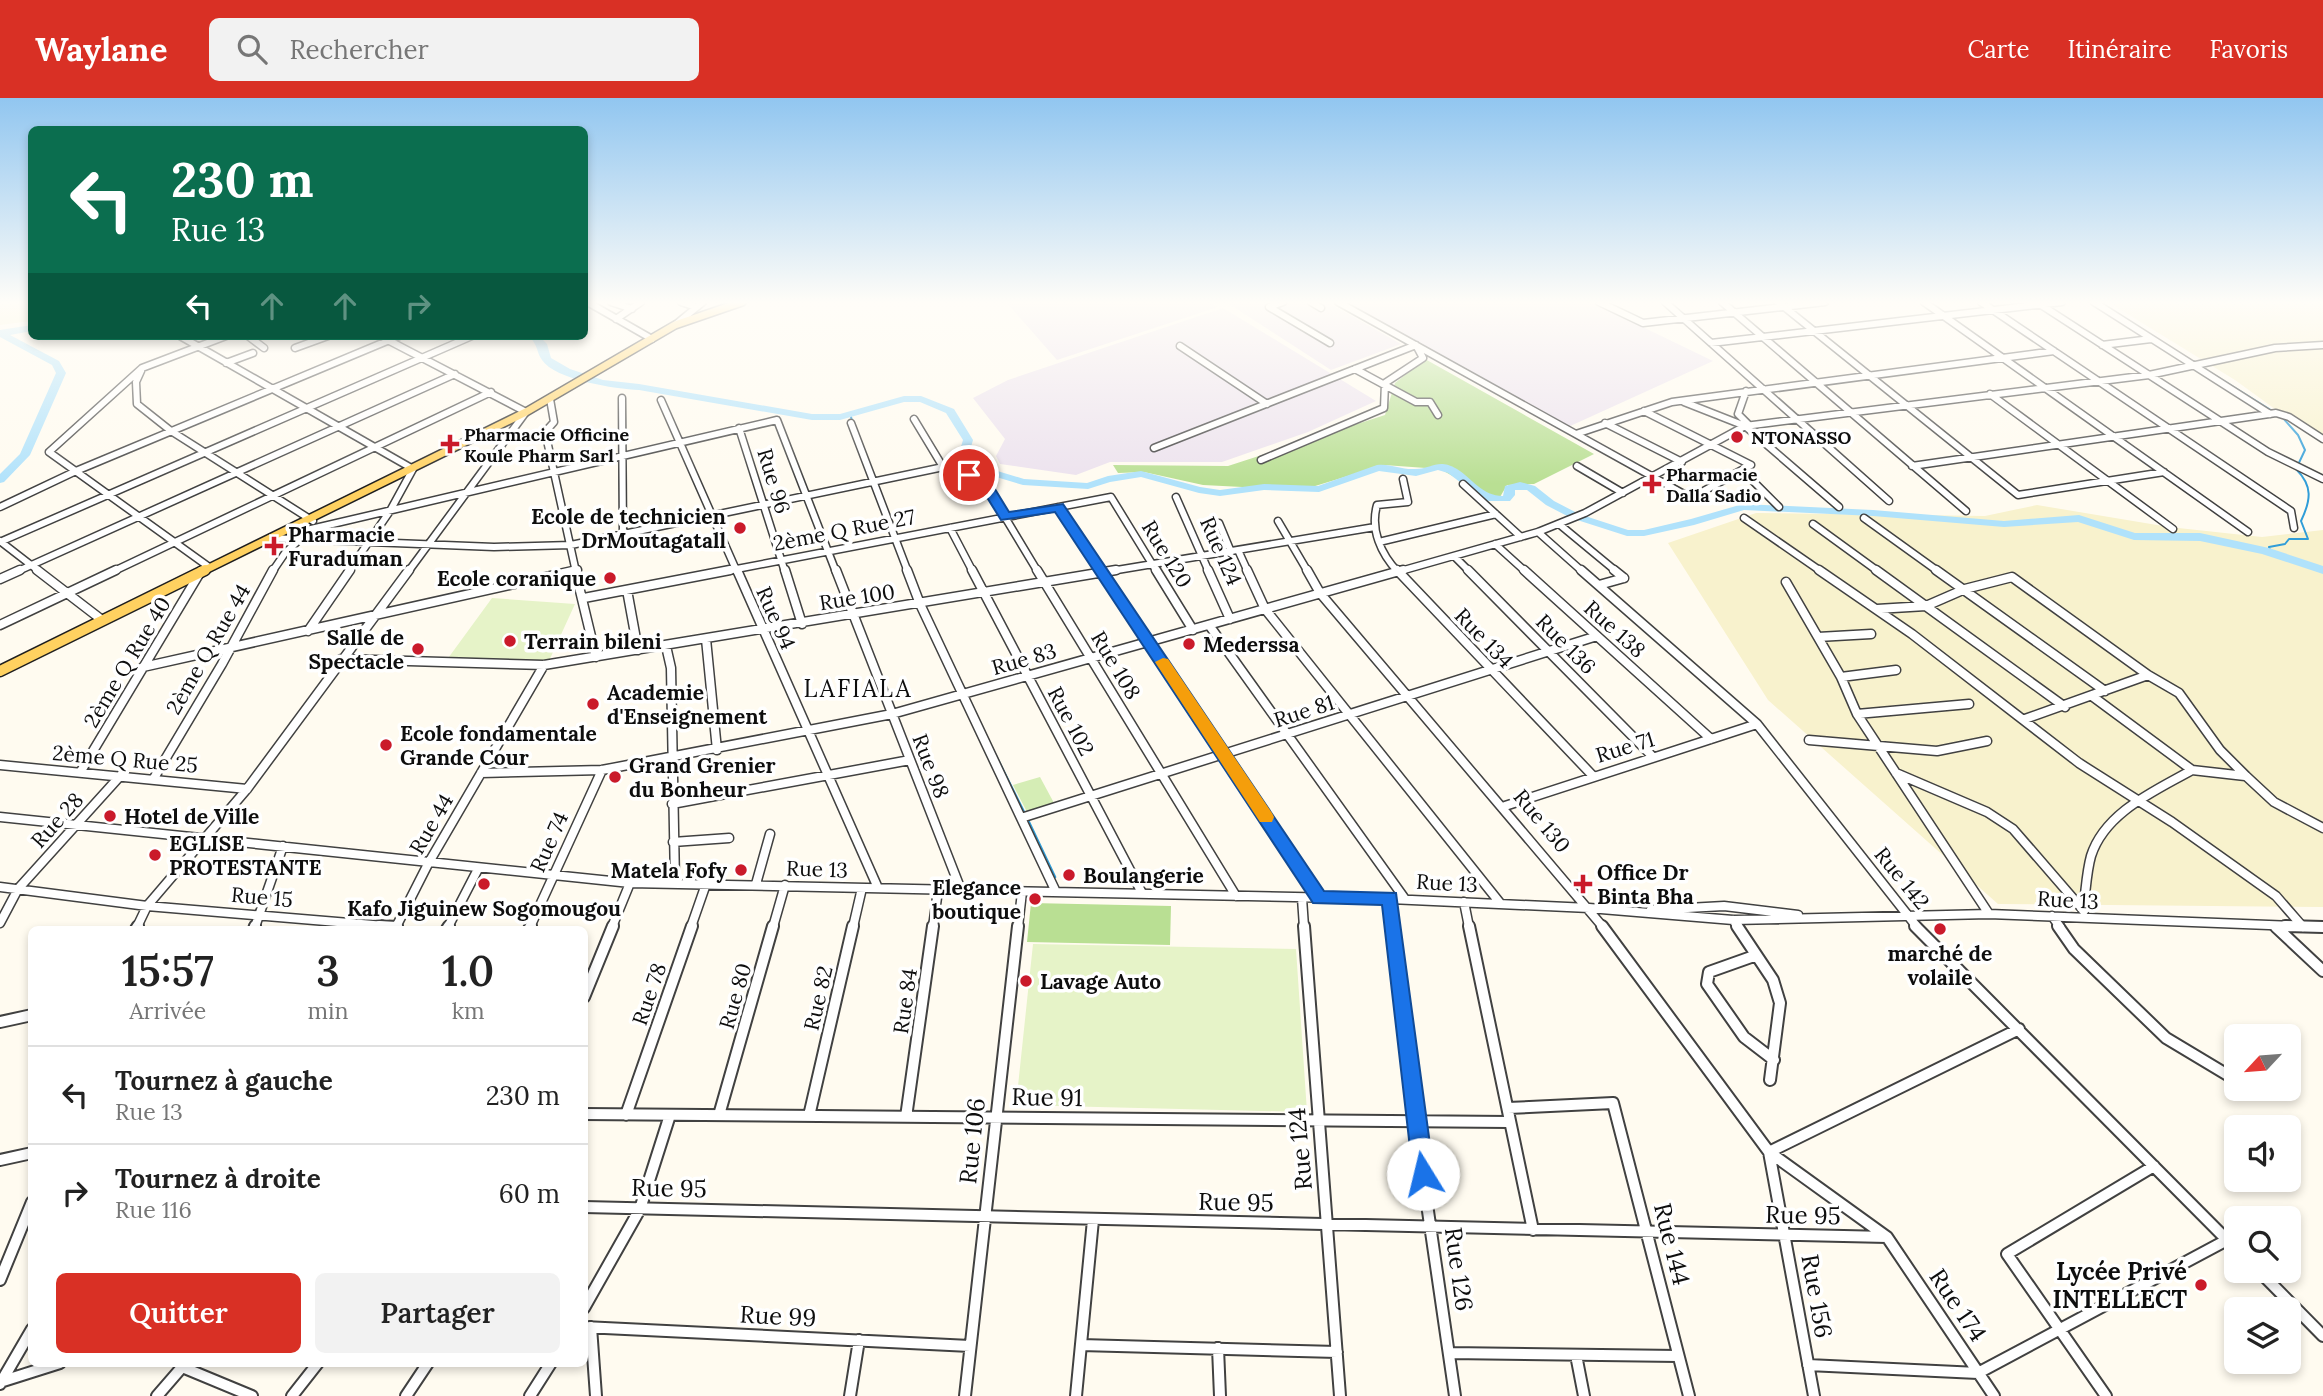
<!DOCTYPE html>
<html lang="fr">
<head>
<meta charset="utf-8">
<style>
	:root { --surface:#fff; --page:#f2f2f2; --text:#222; --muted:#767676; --line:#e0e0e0; --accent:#d93025 }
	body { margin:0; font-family:Lora,serif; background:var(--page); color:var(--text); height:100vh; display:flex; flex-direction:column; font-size:26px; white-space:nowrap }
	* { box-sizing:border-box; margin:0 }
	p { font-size:23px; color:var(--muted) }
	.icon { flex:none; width:38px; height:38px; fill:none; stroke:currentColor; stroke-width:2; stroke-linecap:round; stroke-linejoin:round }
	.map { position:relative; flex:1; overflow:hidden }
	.sheet { position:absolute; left:28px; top:828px; width:560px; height:441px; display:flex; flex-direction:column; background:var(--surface); border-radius:10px; box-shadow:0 4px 10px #0003 }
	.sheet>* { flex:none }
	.banner { position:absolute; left:28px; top:28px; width:560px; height:214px; border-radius:10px; box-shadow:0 4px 10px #0003; background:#0b6e4f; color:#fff; overflow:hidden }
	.needle { width:46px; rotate:244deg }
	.buttons { position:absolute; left:2224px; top:926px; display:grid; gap:14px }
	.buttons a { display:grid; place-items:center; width:77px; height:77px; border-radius:10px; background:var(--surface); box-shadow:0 4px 10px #0003; font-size:35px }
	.pin { position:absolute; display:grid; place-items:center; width:60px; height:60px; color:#fff; margin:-30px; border:4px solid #fff; border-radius:50%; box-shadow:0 2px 7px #0007 }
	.me { position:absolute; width:77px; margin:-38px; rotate:351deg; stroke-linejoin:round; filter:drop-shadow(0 0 5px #0008) }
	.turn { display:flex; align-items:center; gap:24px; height:147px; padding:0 28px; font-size:32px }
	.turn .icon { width:91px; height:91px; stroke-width:2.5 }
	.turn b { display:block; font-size:49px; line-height:60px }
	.lanes { display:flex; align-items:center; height:66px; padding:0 28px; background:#0003; justify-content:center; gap:35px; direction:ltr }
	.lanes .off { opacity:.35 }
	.eta { display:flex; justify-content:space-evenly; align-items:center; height:119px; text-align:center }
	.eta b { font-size:42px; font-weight:600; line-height:49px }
	.primary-button { display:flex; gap:14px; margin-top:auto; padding:14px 28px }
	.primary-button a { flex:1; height:80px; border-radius:10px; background:var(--accent); color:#fff; font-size:28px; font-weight:600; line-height:80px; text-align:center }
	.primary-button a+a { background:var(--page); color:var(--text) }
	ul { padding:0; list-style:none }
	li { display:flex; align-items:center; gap:21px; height:98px; padding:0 28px; border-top:2px solid var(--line) }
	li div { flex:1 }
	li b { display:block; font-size:26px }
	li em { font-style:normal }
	header { display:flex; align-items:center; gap:42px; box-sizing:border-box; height:98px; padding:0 35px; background:var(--accent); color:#fff }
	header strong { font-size:33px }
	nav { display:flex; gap:38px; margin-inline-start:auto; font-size:24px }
	.search { width:490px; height:63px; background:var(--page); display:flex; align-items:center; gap:18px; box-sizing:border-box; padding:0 24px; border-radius:10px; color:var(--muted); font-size:26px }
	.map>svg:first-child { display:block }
</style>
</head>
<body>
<header>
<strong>Waylane</strong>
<div class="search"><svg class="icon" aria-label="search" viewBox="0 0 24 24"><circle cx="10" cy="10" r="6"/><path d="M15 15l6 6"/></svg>Rechercher</div>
<nav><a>Carte</a><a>Itinéraire</a><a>Favoris</a></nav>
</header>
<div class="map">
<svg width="2323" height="1298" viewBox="0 0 2323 1298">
	<rect width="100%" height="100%" fill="#fffbf0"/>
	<path fill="#ece2ee" d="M1006,204H1210L1218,209L1057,262Z
		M1226,204H1327L1401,246L1331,272Z
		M1342,204H1591L1713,263L1568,329Z
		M1223,210L1376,303L1308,334L1222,364H1110L1076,377L1000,366L996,358L1005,341L973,300L1008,282Z"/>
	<path fill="#f8f2cd" d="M0,204H31V223L0,227Z
		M2108,204H2323V346L2235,282Z
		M2037,407L2169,429L2262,439L2323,432V809L1998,806L1768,602L1668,445L1756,415L1985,418Z"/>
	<path fill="#d5edb5" d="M1040,679L1054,705L1027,714L1013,687Z"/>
	<path fill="#b9df93" d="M1425,261L1594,356L1534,386L1507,387L1500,399L1492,400L1440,371L1384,367L1302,392L1203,387L1144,374L1118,375L1113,367L1228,368L1385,317L1395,285Z
		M1031,805L1171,808L1170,847L1027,844Z"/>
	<path fill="#e6f3c8" d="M492,500L575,506L548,565L446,563Z
		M1033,846L1296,851L1307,1014L1016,1007Z"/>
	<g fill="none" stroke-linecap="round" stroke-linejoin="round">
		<path stroke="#309dd8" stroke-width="2" d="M2176,253L2274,314
			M850,316L853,325
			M2265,453H2270L2269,449L2285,446L2289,441H2308L2301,423C2311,402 2313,388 2296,371L2305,352L2298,337L2283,320"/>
		<path stroke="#309dd8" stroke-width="2.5" d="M992,650L1025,716
			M1028,722L1055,779"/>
		<path fill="#b0e2fb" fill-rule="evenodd" d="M32,227V233L10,237L59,263L66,275L30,357L4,384L0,385V376L20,356L56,275L52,267L0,239V232Z
			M529,238H539L547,246L551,260L570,271L603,282L639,286L812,316H840L904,298H921L954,311L973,342L968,359L971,365L1024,381L1087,385L1108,378L1141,373L1200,389L1220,392L1264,386L1318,388L1377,367C1390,365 1402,372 1415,371C1433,371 1437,360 1457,371C1473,381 1482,398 1503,398L1505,388L1520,384L1535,388L1554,403L1579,416L1628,432H1644L1691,421L1743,406L1873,412L2004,423L2079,417L2135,435H2200L2269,450L2323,468V476L2262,456L2200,443L2134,442L2078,424L2004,429L1873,418L1744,412L1694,427L1644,438H1627L1571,420L1546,407L1527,392H1515V397L1510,403H1485L1448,375L1438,372L1416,378L1379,373L1319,394L1264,392L1220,398L1199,395L1141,379L1110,384L1088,391L1023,387L963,369L958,359L963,342L946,315L920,304H904L840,322H812L639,292C616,291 555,282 542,262C536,253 539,249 529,238Z"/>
		<defs>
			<path id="minor-far2" d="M611,204L632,211
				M681,204L696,209
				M1283,204L1269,209L1330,245
				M1311,204L1321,210
				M1338,204L1691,400L1751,367
				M1599,204L1643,225L1825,204
				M1665,204L1889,403
				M1722,204L1966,413
				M1778,204L2018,397L2164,374
				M1924,204L2248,434
				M1981,204L2291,413L2294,430
				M2094,204L2270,316
				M589,205L652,241
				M2038,205L2268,354L2323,381
				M616,221L641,204
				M675,227L703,204
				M180,238L413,371L390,413L348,474
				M248,238L264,250
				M380,238L526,314L408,474
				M1711,245L2062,204
				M2102,247L2151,241
				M1180,248L1267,306
				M295,250L328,238
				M226,265L253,255
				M1355,271L1416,304H1430L1438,317
				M141,273L136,284L137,306L171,333L313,423
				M1746,293L1738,316L1748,326
				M1990,296L2173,431
				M622,300L623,438
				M550,301L554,324L546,333V338L576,474
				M661,302L737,474
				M1684,304L1745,328L1839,409
				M1644,313L1751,367
				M914,321L943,369
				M851,325L908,474
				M1605,325L1682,364
				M739,330L785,474
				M1576,336L1672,304L2054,253
				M1154,350L1416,247L1423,260L1385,285L1384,310L1261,362
				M1577,368L1623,395
				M1912,368L2276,315L2289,319L2323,341
				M1742,372L1779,409
				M1463,386L1521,439
				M1176,399L1209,474
				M0,409L76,373L399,238
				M1058,409L1101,474
				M1744,420L1822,474
				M1864,420L1939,474
				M1278,423L1308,474
				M1219,425L1231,454
				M1559,426L1617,474
				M1813,426L1879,474
				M950,430L973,474
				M1538,434L1583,474
				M270,440L494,449L571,447L953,367L985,386L1038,474
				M0,443L40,474
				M0,444L472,238
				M1379,444L1496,416
				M1495,446L1526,474
				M1238,452L1248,474
				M1454,458L1470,474
				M209,469L49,354L142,270L226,238
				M16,474L455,276
				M112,474L491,294
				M272,474L285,455L311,431L777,322L836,474
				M569,474L577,472
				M721,474L1111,399L1157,474
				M1105,474L1375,429
				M1397,474L1538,434L1585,415L1745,328L2149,277L2275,250L2323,247
				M1398,474C1381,456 1370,432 1377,407L1408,404L1403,381"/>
			<path id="minor-far1" d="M37,472L102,522
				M575,472L596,559
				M737,472L878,790
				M785,472L802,526
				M836,472L961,792
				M907,472L920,506L1056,794
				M972,472L1142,795
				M1037,472L1236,798
				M1100,472L1319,800
				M1156,472L1193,532
				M1208,472L1230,521
				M1247,472L1265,511L1500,805
				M1307,472L1320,495L1603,829
				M1397,472L1593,678
				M1468,472L1653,659
				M1524,472L1711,641
				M1581,472L1757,626L1917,829
				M1614,472L1624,480
				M1819,472L1912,536L2079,665L2172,724L2276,798L2303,829
				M1876,472L2065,609
				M1936,472L2105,593
				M0,481L20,472
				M1786,484L1841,579L1857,616L1989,816
				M1599,487L1624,480
				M627,492L638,552
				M584,500L730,472
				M1877,511L1926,508L1965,491L2012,479L2148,577L2179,595L2220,652L2246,678L2274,704L2323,730
				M0,527L116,472
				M1209,527L1405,801
				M308,533L350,472
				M1818,539L1871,536
				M706,541L717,652
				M666,548L671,570L675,785
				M341,561L544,567L1116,472
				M143,569L577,472
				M1841,579L1896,572
				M1857,616L1969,606
				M2025,621L2148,577
				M1809,642L1937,653L1987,643
				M0,667L247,691
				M2192,672L2245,678
				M81,673L201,473
				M481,675L602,672L892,616L1403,472
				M1896,675L1987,714L2013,731L2084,813
				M154,680L222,566L273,472
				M672,706L910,662
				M1505,708L1757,626
				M0,719L630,785L1390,801L1589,810L1733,822L1989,816L2323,829
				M1021,720L1597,538
				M673,744L729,740
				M756,786L770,736
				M0,789L147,808L397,829
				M1302,800L1304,829
				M1390,801L1393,829
				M1464,804L1469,829
				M1651,812L1724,808L1798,817
				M2083,812C2086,794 2086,776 2091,758C2105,714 2155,693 2192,672L2092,598
				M2052,818L2060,829
				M1733,822L1738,829
				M0,825L18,791L121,677
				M137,829L147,808L247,691L409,472
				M255,829L283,748
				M396,829L428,766L544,567
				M448,829L478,771
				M530,829L602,672
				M612,829L630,785
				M691,829L706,786
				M773,829L785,787
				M853,829L862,790
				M933,829L938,792
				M1018,829L1022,794"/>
			<path id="minor" d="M379,828L397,829
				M1304,828L1340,1298
				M1393,828L1415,1024L1455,1298
				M1469,828L1533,1132
				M1602,828L1769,1054L1887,1139L1994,1298
				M1737,828L1773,882L1780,905L1770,982
				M1915,828L2236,1151
				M2058,828L2074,851L2166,940L2236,982
				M2285,828L2323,829
				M2276,829L2323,873
				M136,831L138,828
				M254,831L255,828
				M395,831L397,828
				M447,831L449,828
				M529,831L531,828
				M1754,858L1709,874L1707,886L1744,939L1774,962
				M584,899L613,828
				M0,924L32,917
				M1508,1010L1613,1005L1689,1298
				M584,1016L1509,1024
				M626,1017L692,828
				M719,1017L773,828
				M809,1018L853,828
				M906,1019L933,828
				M1769,1054L2019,931
				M1769,1054L1814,1298
				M0,1062L32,1055
				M584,1109L1887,1139
				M2258,1172L2323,1238
				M0,1182L32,1104
				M584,1210L640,1111L670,1017
				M584,1229L970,1248
				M591,1229L596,1298
				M1081,1247L1337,1254
				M1218,1250L1220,1298
				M1449,1255L1678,1258
				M1576,1257L1584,1298
				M1808,1267L1978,1275L2227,1142
				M182,1269L252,1298
				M0,1284L60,1265
				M0,1286L32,1231
				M157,1298L183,1268
				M292,1298L318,1265
				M406,1298L428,1265
				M530,1298L551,1265
				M850,1298L859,1242
				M965,1298L1018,828
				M1076,1298L1093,1122
				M2106,1298L2007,1156L2154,1068"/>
			<path id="major-far1" d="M201,474L526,314L675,227L742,204"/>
			<path id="major" d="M0,573L205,472"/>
		</defs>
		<use href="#minor-far2" stroke="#414141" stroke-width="9"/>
		<use href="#minor-far1" stroke="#414141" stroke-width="11"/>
		<use href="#minor" stroke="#414141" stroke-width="14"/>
		<use href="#major-far1" stroke="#1f1f1f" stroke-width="10"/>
		<use href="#major" stroke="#1f1f1f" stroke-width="13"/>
		<use href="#minor-far2" stroke="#fff" stroke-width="6"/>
		<use href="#minor-far1" stroke="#fff" stroke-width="8"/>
		<use href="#minor" stroke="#fff" stroke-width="10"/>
		<use href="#major-far1" stroke="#ffd160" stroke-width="7"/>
		<use href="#major" stroke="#ffd160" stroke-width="10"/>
	</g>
	<linearGradient id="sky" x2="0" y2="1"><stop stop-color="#91c6f0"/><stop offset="0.53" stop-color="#fffdf8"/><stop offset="1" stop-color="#fffdf8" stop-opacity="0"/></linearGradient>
	<rect width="2323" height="386" fill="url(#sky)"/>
	<path fill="#1a73e8" stroke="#114b97" stroke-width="2" d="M969,373L990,383L1009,414L1063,406L1324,793L1396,795L1434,1076L1431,1083L1423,1086L1416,1083L1413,1076L1382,807L1313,805L1055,414L1001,422L980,388L963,377Z"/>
	<path fill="#f59e0b" d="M1163,560L1168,561L1272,715L1274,719L1272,724H1260L1155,564Z"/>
	<g fill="#ca1a2a" stroke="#fff" stroke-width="2.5">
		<circle cx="1737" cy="339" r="7"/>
		<path d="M446.5 335.5h7v7h7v7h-7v7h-7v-7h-7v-7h7z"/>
		<path d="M1648.5 375.5h7v7h7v7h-7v7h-7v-7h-7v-7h7z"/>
		<circle cx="740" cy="430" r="7"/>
		<path d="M270.5 437.5h7v7h7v7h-7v7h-7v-7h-7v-7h7z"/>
		<circle cx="610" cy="480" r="7"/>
		<circle cx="510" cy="543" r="7"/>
		<circle cx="1189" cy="546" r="7"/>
		<circle cx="418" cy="551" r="7"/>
		<circle cx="593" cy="606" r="7"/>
		<circle cx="386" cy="647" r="7"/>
		<circle cx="615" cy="679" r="7"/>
		<circle cx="110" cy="718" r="7"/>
		<circle cx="155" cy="757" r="7"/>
		<circle cx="741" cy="772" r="7"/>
		<circle cx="1069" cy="777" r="7"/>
		<circle cx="484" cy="786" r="7"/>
		<path d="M1579.5 775.5h7v7h7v7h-7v7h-7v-7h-7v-7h7z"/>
		<circle cx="1035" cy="801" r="7"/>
		<circle cx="1940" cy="831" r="7"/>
		<circle cx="1026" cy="883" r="7"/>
		<circle cx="2201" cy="1187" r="7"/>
	</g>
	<g text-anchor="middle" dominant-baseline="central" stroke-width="7" stroke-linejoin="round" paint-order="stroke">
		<g font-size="18" font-weight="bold" fill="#0e0e0e" stroke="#fff" text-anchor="start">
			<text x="464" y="336">Pharmacie Officine<tspan x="464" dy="21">Koule Pharm Sarl</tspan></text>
			<text x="1751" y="339">NTONASSO</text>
			<text x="1666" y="376">Pharmacie<tspan x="1666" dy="21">Dalla Sadio</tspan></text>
		</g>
		<g font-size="21" fill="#0e0e0e" stroke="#fff">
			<text transform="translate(774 383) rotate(73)">Rue 96</text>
			<text transform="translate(844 432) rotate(-11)">2ème Q Rue 27</text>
			<text transform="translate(1221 453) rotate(66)">Rue 124</text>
			<text transform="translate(1167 456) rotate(58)">Rue 120</text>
			<text transform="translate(857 499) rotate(-9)">Rue 100</text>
			<text transform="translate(776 520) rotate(66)">Rue 94</text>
			<text transform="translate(1615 531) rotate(42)">Rue 138</text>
			<text transform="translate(1484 540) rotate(46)">Rue 134</text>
			<text transform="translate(1566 546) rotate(45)">Rue 136</text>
			<text transform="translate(208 551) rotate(-60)">2ème Q Rue 44</text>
			<text transform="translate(1024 561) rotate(-16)">Rue 83</text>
			<text transform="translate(127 564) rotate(-59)">2ème Q Rue 40</text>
			<text transform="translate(1116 567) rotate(59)">Rue 108</text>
			<text transform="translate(1304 613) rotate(-18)">Rue 81</text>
			<text transform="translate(1071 623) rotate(62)">Rue 102</text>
			<text transform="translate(1625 649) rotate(-17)">Rue 71</text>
			<text transform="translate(125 661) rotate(5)">2ème Q Rue 25</text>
			<text transform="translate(931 668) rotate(69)">Rue 98</text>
			<text transform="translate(57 722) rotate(-48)">Rue 28</text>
			<text transform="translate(1542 723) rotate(50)">Rue 130</text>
			<text transform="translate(431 726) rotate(-60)">Rue 44</text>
			<text transform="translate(549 744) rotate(-66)">Rue 74</text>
			<text transform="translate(817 771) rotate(2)">Rue 13</text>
			<text transform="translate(1902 780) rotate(51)">Rue 142</text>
			<text transform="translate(1447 785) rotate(3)">Rue 13</text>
			<text transform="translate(262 799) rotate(5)">Rue 15</text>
			<text transform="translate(2068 802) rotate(3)">Rue 13</text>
			<text transform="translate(649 896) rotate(-71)">Rue 78</text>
			<text transform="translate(735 898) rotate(-74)">Rue 80</text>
			<text transform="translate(818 900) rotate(-77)">Rue 82</text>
			<text transform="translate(905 903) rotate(-82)">Rue 84</text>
		</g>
		<g font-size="21" font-weight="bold" fill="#0e0e0e" stroke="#fff" text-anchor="start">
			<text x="726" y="418" text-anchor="end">Ecole de technicien<tspan x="726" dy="24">DrMoutagatall</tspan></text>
			<text x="288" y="436">Pharmacie<tspan x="288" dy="24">Furaduman</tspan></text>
			<text x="596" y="480" text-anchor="end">Ecole coranique</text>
			<text x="404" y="539" text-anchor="end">Salle de<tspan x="404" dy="24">Spectacle</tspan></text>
			<text x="524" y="543">Terrain bileni</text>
			<text x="1203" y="546">Mederssa</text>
			<text x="607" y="594">Academie<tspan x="607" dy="24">d'Enseignement</tspan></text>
			<text x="400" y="635">Ecole fondamentale<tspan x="400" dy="24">Grande Cour</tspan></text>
			<text x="629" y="667">Grand Grenier<tspan x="629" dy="24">du Bonheur</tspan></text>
			<text x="124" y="718">Hotel de Ville</text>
			<text x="169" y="745">EGLISE<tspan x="169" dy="24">PROTESTANTE</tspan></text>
			<text x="727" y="772" text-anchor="end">Matela Fofy</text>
			<text x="1597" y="774">Office Dr<tspan x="1597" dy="24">Binta Bha</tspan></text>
			<text x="1083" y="777">Boulangerie</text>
			<text x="1021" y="789" text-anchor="end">Elegance<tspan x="1021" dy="24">boutique</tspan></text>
			<text x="484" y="810" text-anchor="middle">Kafo Jiguinew Sogomougou</text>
			<text x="1940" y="855" text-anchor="middle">marché de<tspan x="1940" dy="24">volaile</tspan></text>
			<text x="1040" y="883">Lavage Auto</text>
		</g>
		<g font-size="24" letter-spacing="2" fill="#0e0e0e" stroke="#fff">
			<text x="858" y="590">LAFIALA</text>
		</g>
		<g font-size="24" fill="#0e0e0e" stroke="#fff">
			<text transform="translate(1047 999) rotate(1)">Rue 91</text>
			<text transform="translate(972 1043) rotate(-84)">Rue 106</text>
			<text transform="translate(1300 1051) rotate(-95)">Rue 124</text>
			<text transform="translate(669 1090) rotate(1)">Rue 95</text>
			<text transform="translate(1236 1104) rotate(1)">Rue 95</text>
			<text transform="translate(1803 1117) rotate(1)">Rue 95</text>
			<text transform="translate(1672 1146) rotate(76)">Rue 144</text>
			<text transform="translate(1459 1171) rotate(82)">Rue 126</text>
			<text transform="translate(1817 1198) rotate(80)">Rue 156</text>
			<text transform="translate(1958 1207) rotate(56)">Rue 174</text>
			<text transform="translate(778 1218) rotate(3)">Rue 99</text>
		</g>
		<g font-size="24" font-weight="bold" fill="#0e0e0e" stroke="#fff" text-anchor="end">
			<text x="2187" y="1173">Lycée Privé<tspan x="2187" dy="28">INTELLECT</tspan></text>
		</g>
	</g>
</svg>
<div class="buttons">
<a><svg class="needle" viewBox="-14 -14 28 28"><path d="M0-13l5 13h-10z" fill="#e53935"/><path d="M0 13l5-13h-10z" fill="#767676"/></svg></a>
<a><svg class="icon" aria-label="sound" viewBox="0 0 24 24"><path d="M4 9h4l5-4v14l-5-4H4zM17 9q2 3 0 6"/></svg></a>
<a><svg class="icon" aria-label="search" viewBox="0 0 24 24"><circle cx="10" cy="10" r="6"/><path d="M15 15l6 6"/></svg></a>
<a><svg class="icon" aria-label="layers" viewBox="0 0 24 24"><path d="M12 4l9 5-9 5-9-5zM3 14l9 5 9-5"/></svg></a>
</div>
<div class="pin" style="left:969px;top:377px;background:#d93025"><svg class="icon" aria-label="arrive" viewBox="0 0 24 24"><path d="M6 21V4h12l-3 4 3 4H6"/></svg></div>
<svg class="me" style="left:1423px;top:1076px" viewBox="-20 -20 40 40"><circle r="19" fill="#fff"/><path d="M0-13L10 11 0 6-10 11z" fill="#1a73e8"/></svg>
<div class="banner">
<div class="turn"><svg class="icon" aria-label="left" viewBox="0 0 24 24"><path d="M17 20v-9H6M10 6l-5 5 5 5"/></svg><div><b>230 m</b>Rue 13</div></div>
<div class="lanes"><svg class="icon" aria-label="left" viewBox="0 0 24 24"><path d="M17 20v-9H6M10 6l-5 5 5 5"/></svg><svg class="icon off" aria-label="ahead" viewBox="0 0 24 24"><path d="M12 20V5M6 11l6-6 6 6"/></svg><svg class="icon off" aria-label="ahead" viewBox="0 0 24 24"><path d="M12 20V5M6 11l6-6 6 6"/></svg><svg class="icon off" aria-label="right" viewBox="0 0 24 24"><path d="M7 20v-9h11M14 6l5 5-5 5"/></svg></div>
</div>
<section class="sheet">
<div class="eta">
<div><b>15:57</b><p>Arrivée</p></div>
<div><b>3</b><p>min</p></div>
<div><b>1.0</b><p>km</p></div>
</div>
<ul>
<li><svg class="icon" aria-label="left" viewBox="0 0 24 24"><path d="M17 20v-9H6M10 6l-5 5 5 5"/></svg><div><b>Tournez à gauche</b><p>Rue 13</p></div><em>230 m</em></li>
<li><svg class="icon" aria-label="right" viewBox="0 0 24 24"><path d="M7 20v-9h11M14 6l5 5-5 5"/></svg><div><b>Tournez à droite</b><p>Rue 116</p></div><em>60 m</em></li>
</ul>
<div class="primary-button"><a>Quitter</a><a>Partager</a></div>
</section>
</div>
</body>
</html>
